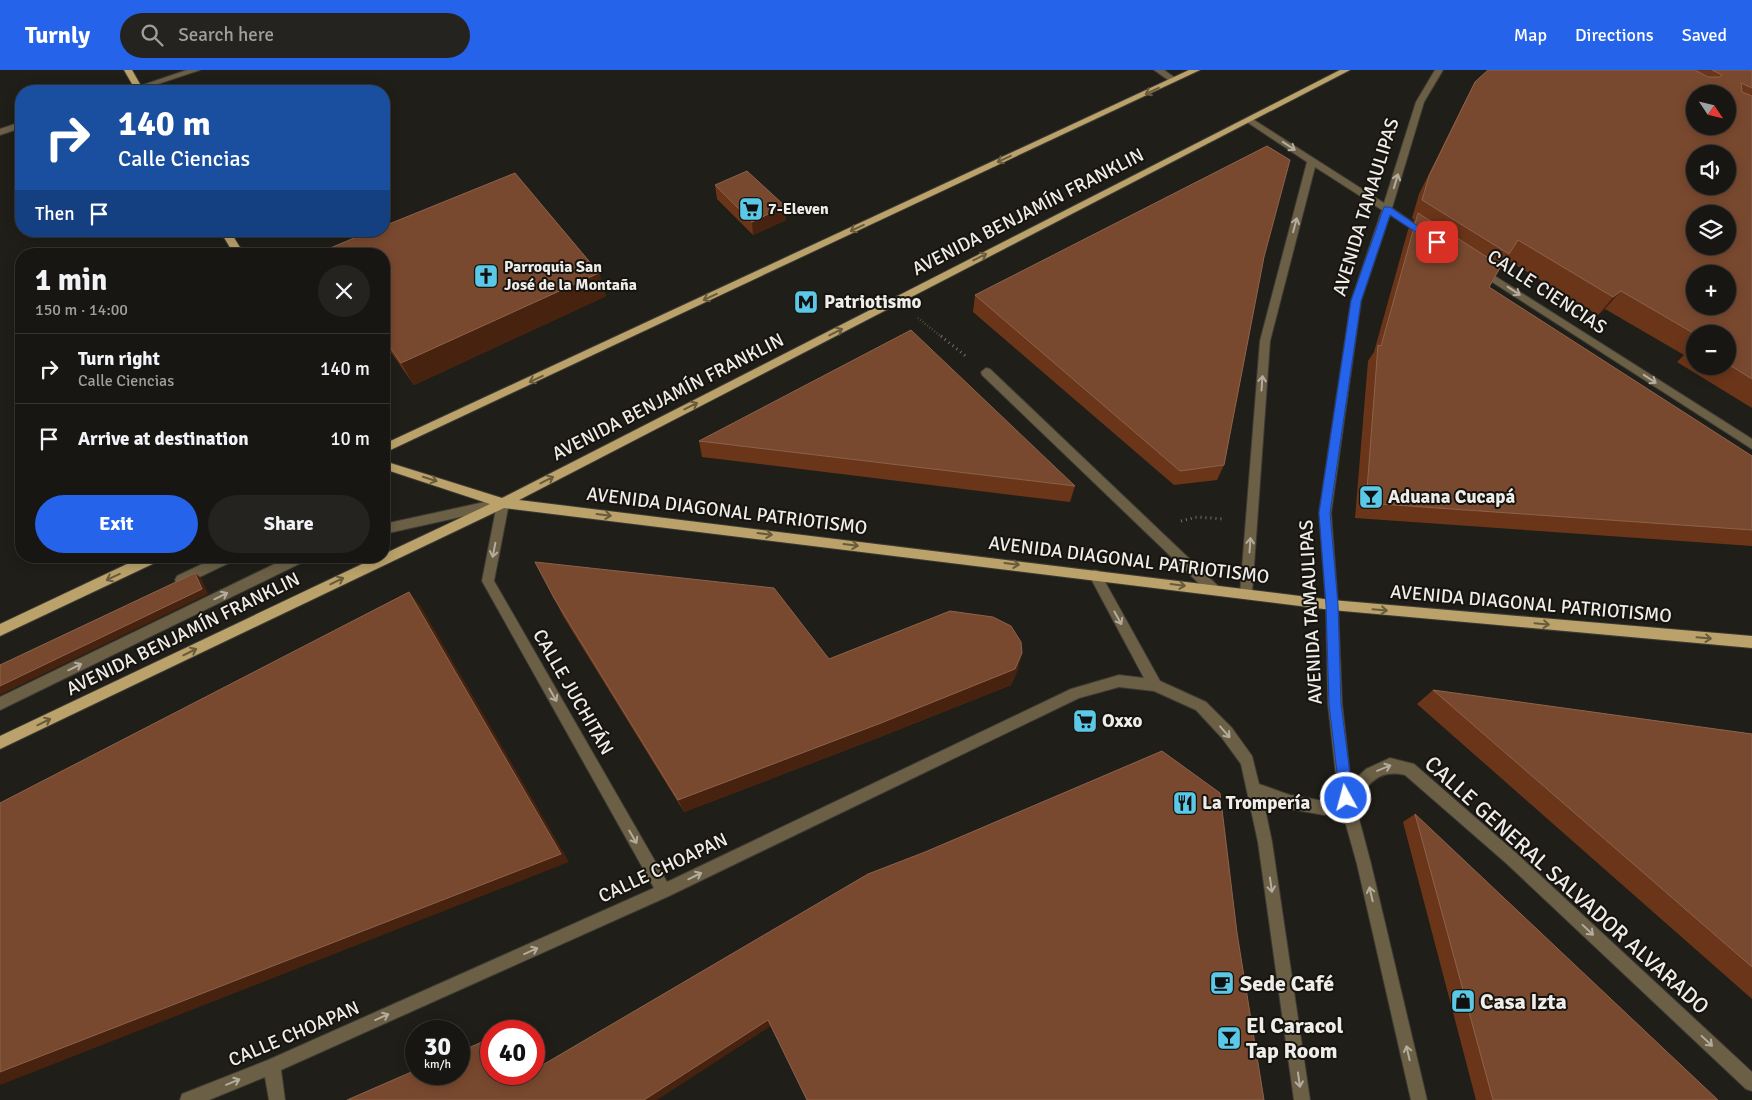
<!DOCTYPE html>
<html lang="en">
<head>
<meta charset="utf-8">
<style>
	:root { --surface:#181612; --page:#252320; --text:#f1f3f6; --muted:#9f9f9f; --line:#363532; --accent:#2563eb }
	body { margin:0; font-family:Signika,sans-serif; background:var(--page); color:var(--text); height:100vh; display:flex; flex-direction:column; font-size:19px; white-space:nowrap }
	* { box-sizing:border-box; margin:0 }
	p { font-size:16px; color:var(--muted) }
	.icon { flex:none; width:28px; height:28px; fill:none; stroke:currentColor; stroke-width:2; stroke-linecap:round; stroke-linejoin:round }
	.map { position:relative; flex:1; overflow:hidden }
	.panel { position:absolute; left:15px; top:178px; width:375px; height:315px; display:flex; flex-direction:column; background:var(--surface); border-radius:20px; box-shadow:0 2px 12px #0003,0 0 0 1px var(--line) }
	.panel>* { flex:none }
	.guide { position:absolute; left:15px; top:15px; width:375px; height:152px; border-radius:20px; box-shadow:0 2px 12px #0003,0 0 0 1px var(--line); background:#1a4fa0; color:#fff; overflow:hidden }
	.needle { width:32px; rotate:125deg }
	.tools { position:absolute; left:1686px; top:15px; display:grid; gap:10px }
	.tools a { display:grid; place-items:center; width:50px; height:50px; border-radius:50%; background:var(--surface); box-shadow:0 2px 12px #0003,0 0 0 1px var(--line); font-size:25px }
	.speed { position:absolute; left:405px; top:950px; display:flex; gap:10px; font-size:25px; font-weight:700; text-align:center }
	.speed>* { display:grid; place-content:center; width:65px; height:65px; border-radius:50%; background:var(--surface); box-shadow:0 2px 12px #0003,0 0 0 1px var(--line); line-height:1 }
	.speed small { font-size:12px; font-weight:400 }
	.speed .limit { border:8px solid #d22; background:#fff; color:#111 }
	.pin { position:absolute; display:grid; place-items:center; width:42px; height:42px; color:#fff; margin:-21px; border-radius:10px; box-shadow:0 2px 8px #0006 }
	.me { position:absolute; width:55px; margin:-28px; rotate:353deg; stroke-linejoin:round; filter:drop-shadow(0 0 4px #0008) }
	.turn { display:flex; align-items:center; gap:18px; height:105px; padding:0 20px; font-size:22px }
	.turn .icon { width:65px; height:65px; stroke-width:2.5 }
	.turn b { display:block; font-size:35px; line-height:42px }
	.then { display:flex; align-items:center; height:48px; padding:0 20px; background:#0003; gap:10px; font-size:19px }
	.round { display:grid; place-items:center; flex:none; width:52px; height:52px; border-radius:26px; background:var(--page) }
	.head { display:flex; align-items:center; justify-content:space-between; height:85px; padding:0 20px }
	h1 { font-size:30px; font-weight:700; line-height:38px }
	.button { display:flex; gap:10px; margin-top:auto; padding:10px 20px }
	.button a { flex:1; height:58px; border-radius:30px; background:var(--accent); color:#fff; font-size:20px; font-weight:700; line-height:58px; text-align:center }
	.button a+a { background:var(--page); color:var(--text) }
	ul { padding:0; list-style:none }
	li { display:flex; align-items:center; gap:15px; height:70px; padding:0 20px; border-top:1px solid var(--line) }
	li div { flex:1 }
	li b { display:block; font-size:19px }
	li em { font-style:normal }
	header { display:flex; align-items:center; gap:30px; box-sizing:border-box; height:70px; padding:0 25px; background:var(--accent); color:#fff }
	header strong { font-size:24px }
	nav { display:flex; gap:28px; margin-inline-start:auto; font-size:18px }
	.search { width:350px; height:45px; background:var(--page); display:flex; align-items:center; gap:12px; box-sizing:border-box; padding:0 18px; border-radius:28px; color:var(--muted); font-size:19px }
	.map>svg:first-child { display:block }
</style>
</head>
<body>
<header>
<strong>Turnly</strong>
<div class="search"><svg class="icon" aria-label="search" viewBox="0 0 24 24"><circle cx="10" cy="10" r="6"/><path d="M15 15l6 6"/></svg>Search here</div>
<nav><a>Map</a><a>Directions</a><a>Saved</a></nav>
</header>
<div class="map">
<svg width="1752" height="1030" viewBox="0 0 1752 1030">
	<rect width="100%" height="100%" fill="#201e18"/>
	<g fill="none" stroke-linecap="round" stroke-linejoin="round">
		<defs>
			<path id="minor" d="M187,0H200L137,21H125Z
				M1154,0H1164L1178,10L1171,12Z
				M1435,0H1443L1424,32L1392,138L1430,164L1425,167L1422,166L1390,145L1361,231L1331,443L1338,535L1342,634L1351,713L1366,699L1390,688L1414,694L1516,783L1752,1002V1021L1746,1019L1506,793L1405,705C1378,699 1372,713 1354,730L1371,794L1427,1030H1411L1357,794L1341,737L1324,745L1290,739L1263,729L1272,772L1310,1030H1294L1258,772L1241,694L1222,668L1196,640L1154,621L1119,617L1079,628L669,826L281,1000L285,1030H269L265,1007L209,1030H180L182,1024L268,990L654,818L482,511L496,439L384,464V454L503,428L507,430L509,433L494,511L667,812L1071,619L1119,605L1144,608L1089,505L1091,501L1095,500L1099,501L1160,611L1206,632L1232,658L1252,686L1259,714L1290,725L1324,731L1338,724L1328,634L1326,535L1319,443L1351,231L1382,140L1315,97L1270,271L1252,524L1250,528L1246,529L1242,528L1240,524L1260,271L1307,92L1244,50L1251,48L1384,133L1416,32Z
				M21,52V58L0,65V59Z
				M1479,196L1752,369V379L1475,201L1474,199Z
				M986,298L990,299L1218,516L1220,520L1218,524L1214,525L1210,524L982,305L981,302Z
				M219,486H237L235,490L185,514L181,515L177,514L175,510L177,506Z
				M291,486H309L307,490L0,640V627Z"/>
			<path id="major" d="M124,0H132L144,21H136Z
				M1189,0H1200L384,383V374Z
				M1340,0H1350L519,430L1332,530L1752,566V578L1332,540L504,438L0,679V666L379,486H384V484L490,434L384,399V391L502,428Z
				M220,161H230L244,184H234Z
				M144,486H163L161,490L0,566V554Z"/>
		</defs>
		<use href="#minor" stroke="#3d3b35" stroke-width="2"/>
		<use href="#major" stroke="#3d3b35" stroke-width="2"/>
		<path stroke="#73716c" stroke-width="2.5" stroke-dasharray="0.5 2.5" stroke-linecap="butt" d="M918,248L943,268"/>
		<path stroke="#73716c" stroke-width="3" stroke-dasharray="1 4" stroke-linecap="butt" d="M941,266L968,288
			M1181,451L1197,447L1223,449"/>
		<use href="#minor" fill="#6b5f45" fill-rule="evenodd"/>
		<use href="#major" fill="#baa26a" fill-rule="evenodd"/>
	</g>
	<path fill="#6b3519" fill-rule="evenodd" d="M1488,0H1752V338L1677,292L1684,285L1605,239L1598,245L1506,189L1489,217L1752,386V476L1355,448L1368,291L1374,282L1408,160L1414,150L1412,148L1419,124L1465,31L1475,12ZM1695,264H1728V296H1695Z
		M715,115L786,150L753,165L717,129Z
		M384,184L599,203L606,226L414,315L384,272Z
		M1264,187L1224,395L1217,410L1174,415L973,242L975,225Z
		M699,371L1075,416L1070,432L702,387Z
		M554,528L829,589L1018,599L1011,615L880,667L684,742L563,546Z
		M1433,620L1752,664V929L1417,634Z
		M1415,744L1718,1030H1476L1403,752Z"/>
	<path fill="#47230f" d="M785,136L786,150L753,165L752,152Z
		M599,203L606,226L414,315L401,293Z
		M1621,221L1605,239L1598,245L1613,227Z
		M195,503L201,508L208,524L0,625V616Z
		M409,522L420,535L569,792L0,1015V1002Z
		M1022,583L1018,599L1011,615L880,667L684,742L678,730Z
		M768,950L771,956L657,1030H644Z
		M517,1004H528L519,1009Z"/>
	<path fill="#79492f" stroke="#8c624c" fill-rule="evenodd" d="M1488,0H1695L1708,7H1720L1722,5L1712,0H1752V18L1741,13L1742,22L1752,26V309L1728,294V264H1695L1621,221L1613,227L1518,170L1509,184L1422,130L1429,106L1475,12ZM1695,24H1728V56H1695ZM1695,84H1728V116H1695ZM1695,144H1728V176H1695ZM1695,204H1728V236H1695Z
		M1267,76L1290,90L1264,187L1224,395L1180,401L975,225Z
		M747,101L785,136L752,152L715,115Z
		M515,103L599,203L401,293L384,268V184H325L323,181L371,161H384V156Z
		M1418,143L1501,196L1489,217L1752,386V460L1366,433L1378,275L1381,276Z
		M911,260L1075,416L699,371Z
		M535,492L774,518L829,589L950,541L993,547L1011,556L1021,572L1022,583L1015,599L881,653L678,730L554,528Z
		M195,503L202,519L0,616V595Z
		M409,522L561,784L0,1002V733Z
		M1433,620L1752,664V897Z
		M1162,681L1220,723L1237,863L1264,1030H807L768,950L644,1030H347L416,1000V1004H459V982L491,968V1004H517L519,1009L528,1004H534V1000L868,804L925,782Z
		M1415,744L1718,1030H1493Z"/>
	<defs><path id="oneway-shaft" d="M-6 0H5M1.5-3L5.5 0L1.5 3" fill="none" stroke-width="1.6" stroke-linecap="round" stroke-linejoin="round" transform="scale(1.25)"/></defs>
	<g stroke="#685b3c">
		<use href="#oneway-shaft" transform="translate(1152 21) rotate(155)"/>
		<use href="#oneway-shaft" transform="translate(1004 89) rotate(155)"/>
		<use href="#oneway-shaft" transform="translate(857 158) rotate(155)"/>
		<use href="#oneway-shaft" transform="translate(980 187) rotate(-27)"/>
		<use href="#oneway-shaft" transform="translate(710 227) rotate(155)"/>
		<use href="#oneway-shaft" transform="translate(836 262) rotate(-27)"/>
		<use href="#oneway-shaft" transform="translate(536 309) rotate(155)"/>
		<use href="#oneway-shaft" transform="translate(691 336) rotate(-27)"/>
		<use href="#oneway-shaft" transform="translate(430 409) rotate(18)"/>
		<use href="#oneway-shaft" transform="translate(547 410) rotate(-27)"/>
		<use href="#oneway-shaft" transform="translate(604 445) rotate(7)"/>
		<use href="#oneway-shaft" transform="translate(765 464) rotate(7)"/>
		<use href="#oneway-shaft" transform="translate(851 475) rotate(7)"/>
		<use href="#oneway-shaft" transform="translate(1012 494) rotate(7)"/>
		<use href="#oneway-shaft" transform="translate(113 507) rotate(155)"/>
		<use href="#oneway-shaft" transform="translate(337 511) rotate(-26)"/>
		<use href="#oneway-shaft" transform="translate(1178 515) rotate(7)"/>
		<use href="#oneway-shaft" transform="translate(1380 540) rotate(5)"/>
		<use href="#oneway-shaft" transform="translate(1542 554) rotate(5)"/>
		<use href="#oneway-shaft" transform="translate(1704 568) rotate(5)"/>
		<use href="#oneway-shaft" transform="translate(190 582) rotate(-26)"/>
		<use href="#oneway-shaft" transform="translate(44 652) rotate(-26)"/>
	</g>
	<g stroke="#b4ad9f">
		<use href="#oneway-shaft" transform="translate(1289 76) rotate(33)"/>
		<use href="#oneway-shaft" transform="translate(1396 111) rotate(-73)"/>
		<use href="#oneway-shaft" transform="translate(1295 155) rotate(-75)"/>
		<use href="#oneway-shaft" transform="translate(1514 221) rotate(33)"/>
		<use href="#oneway-shaft" transform="translate(1650 309) rotate(33)"/>
		<use href="#oneway-shaft" transform="translate(1262 313) rotate(-86)"/>
		<use href="#oneway-shaft" transform="translate(1250 475) rotate(-86)"/>
		<use href="#oneway-shaft" transform="translate(494 480) rotate(101)"/>
		<use href="#oneway-shaft" transform="translate(221 526) rotate(-26)"/>
		<use href="#oneway-shaft" transform="translate(1118 548) rotate(61)"/>
		<use href="#oneway-shaft" transform="translate(75 597) rotate(-26)"/>
		<use href="#oneway-shaft" transform="translate(553 625) rotate(60)"/>
		<use href="#oneway-shaft" transform="translate(1225 662) rotate(49)"/>
		<use href="#oneway-shaft" transform="translate(1384 698) rotate(-22)"/>
		<use href="#oneway-shaft" transform="translate(633 767) rotate(60)"/>
		<use href="#oneway-shaft" transform="translate(695 806) rotate(-26)"/>
		<use href="#oneway-shaft" transform="translate(1271 815) rotate(82)"/>
		<use href="#oneway-shaft" transform="translate(1371 824) rotate(-103)"/>
		<use href="#oneway-shaft" transform="translate(1588 860) rotate(43)"/>
		<use href="#oneway-shaft" transform="translate(531 881) rotate(-24)"/>
		<use href="#oneway-shaft" transform="translate(382 947) rotate(-24)"/>
		<use href="#oneway-shaft" transform="translate(1707 971) rotate(43)"/>
		<use href="#oneway-shaft" transform="translate(1408 983) rotate(-103)"/>
		<use href="#oneway-shaft" transform="translate(1299 1010) rotate(82)"/>
		<use href="#oneway-shaft" transform="translate(233 1012) rotate(-22)"/>
	</g>
	<path fill="#2563eb" stroke="#184099" d="M1384,137H1390L1441,172L1437,174H1434L1390,145L1361,231L1330,443L1338,535L1341,634L1353,728L1351,733L1346,734L1342,733L1340,728L1329,634L1326,535L1319,443L1351,231Z"/>
	<defs>
		<symbol id="supermarket-square" viewBox="-11 -11 22 22"><rect x="-9" y="-9" width="18" height="18" rx="4" fill="#5ac8e6" stroke="#17140f"/><path d="M-6-5.5h2.5l.6 2H6L4.5 2H-2.5L-4.4-4H-6ZM-1.5 3.2a1.3 1.3 0 1 0 .1 0ZM3 3.2a1.3 1.3 0 1 0 .1 0Z" fill="#111"/></symbol>
		<symbol id="church-square" viewBox="-11 -11 22 22"><rect x="-9" y="-9" width="18" height="18" rx="4" fill="#5ac8e6" stroke="#17140f"/><path d="M-1.2-6h2.4v3.5h3.3v2.4h-3.3V6h-2.4V-.1h-3.3v-2.4h3.3Z" fill="#111"/></symbol>
		<symbol id="metro-square" viewBox="-11 -11 22 22"><rect x="-9" y="-9" width="18" height="18" rx="4" fill="#5ac8e6" stroke="#17140f"/><path d="M-5.5 5V-5H-3L0 0L3-5H5.5V5H3V-.5L0 4L-3-.5V5Z" fill="#111"/></symbol>
		<symbol id="bar-square" viewBox="-11 -11 22 22"><rect x="-9" y="-9" width="18" height="18" rx="4" fill="#5ac8e6" stroke="#17140f"/><path d="M-6-5H6L.8 .8V4.5H3.5V6h-7V4.5H-.8V.8Z" fill="#111"/></symbol>
		<symbol id="restaurant-square" viewBox="-11 -11 22 22"><rect x="-9" y="-9" width="18" height="18" rx="4" fill="#5ac8e6" stroke="#17140f"/><path d="M-5-6h1v4h1v-4h1v4h1v-4h1v5L-1.5 .5V6h-2V.5L-5-1ZM5-6V6H3V1.5H1.5Q1.5-4 5-6Z" fill="#111"/></symbol>
		<symbol id="cafe-square" viewBox="-11 -11 22 22"><rect x="-9" y="-9" width="18" height="18" rx="4" fill="#5ac8e6" stroke="#17140f"/><path d="M-5.5-4.5H6V0H3Q3 3.5 0 3.5H-2.5Q-5.5 3.5-5.5 0ZM3-3.2v2h1.7v-2ZM-6 4.5H4V6H-6Z" fill="#111"/></symbol>
		<symbol id="shop-square" viewBox="-11 -11 22 22"><rect x="-9" y="-9" width="18" height="18" rx="4" fill="#5ac8e6" stroke="#17140f"/><path d="M-5-2.5h2.3a2.7 3.5 0 0 1 5.4 0H5L5.5 6h-11ZM-1.5-2.5h3a1.5 2.3 0 0 0-3 0Z" fill="#111"/></symbol>
	</defs>
	<g fill-rule="evenodd">
		<use href="#supermarket-square" x="737" y="125" width="28" height="28"/>
		<use href="#church-square" x="472" y="192" width="28" height="28"/>
		<use href="#metro-square" x="792" y="218" width="28" height="28"/>
		<use href="#bar-square" x="1357" y="413" width="28" height="28"/>
		<use href="#supermarket-square" x="1071" y="637" width="28" height="28"/>
		<use href="#restaurant-square" x="1171" y="719" width="28" height="28"/>
		<use href="#cafe-square" x="1208" y="899" width="28" height="28"/>
		<use href="#shop-square" x="1449" y="917" width="28" height="28"/>
		<use href="#bar-square" x="1215" y="954" width="28" height="28"/>
	</g>
	<g text-anchor="middle" dominant-baseline="central" stroke-width="4" stroke-linejoin="round" paint-order="stroke">
		<g font-size="16" font-weight="bold" fill="#efede9" stroke="#17140f" text-anchor="start">
			<text x="768" y="139">7-Eleven</text>
			<text x="504" y="197">Parroquia San<tspan x="504" dy="18">José de la Montaña</tspan></text>
		</g>
		<g font-size="19" fill="#efede9" stroke="#17140f">
			<text transform="translate(1366 137) rotate(-73)">AVENIDA TAMAULIPAS</text>
			<text transform="translate(1028 142) rotate(-27)">AVENIDA BENJAMÍN FRANKLIN</text>
			<text transform="translate(1547 222) rotate(33)">CALLE CIENCIAS</text>
			<text transform="translate(668 327) rotate(-27)">AVENIDA BENJAMÍN FRANKLIN</text>
			<text transform="translate(727 441) rotate(7)">AVENIDA DIAGONAL PATRIOTISMO</text>
			<text transform="translate(1129 490) rotate(7)">AVENIDA DIAGONAL PATRIOTISMO</text>
			<text transform="translate(1531 534) rotate(5)">AVENIDA DIAGONAL PATRIOTISMO</text>
			<text transform="translate(1311 542) rotate(-93)">AVENIDA TAMAULIPAS</text>
			<text transform="translate(183 564) rotate(-26)">AVENIDA BENJAMÍN FRANKLIN</text>
			<text transform="translate(573 622) rotate(60)">CALLE JUCHITÁN</text>
			<text transform="translate(663 798) rotate(-25)">CALLE CHOAPAN</text>
			<text transform="translate(294 964) rotate(-23)">CALLE CHOAPAN</text>
		</g>
		<g font-size="19" font-weight="bold" fill="#efede9" stroke="#17140f" text-anchor="start">
			<text x="824" y="232">Patriotismo</text>
			<text x="1388" y="427">Aduana Cucapá</text>
			<text x="1102" y="651">Oxxo</text>
			<text x="1202" y="733">La Trompería</text>
		</g>
		<g font-size="22" fill="#efede9" stroke="#17140f">
			<text transform="translate(1567 815) rotate(42)">CALLE GENERAL SALVADOR ALVARADO</text>
		</g>
		<g font-size="22" font-weight="bold" fill="#efede9" stroke="#17140f" text-anchor="start">
			<text x="1240" y="913">Sede Café</text>
			<text x="1480" y="931">Casa Izta</text>
			<text x="1246" y="955">El Caracol<tspan x="1246" dy="25">Tap Room</tspan></text>
		</g>
	</g>
</svg>
<div class="tools">
<a><svg class="needle" viewBox="-14 -14 28 28"><path d="M0-13l5 13h-10z" fill="#e53935"/><path d="M0 13l5-13h-10z" fill="#9f9f9f"/></svg></a>
<a><svg class="icon" aria-label="sound" viewBox="0 0 24 24"><path d="M4 9h4l5-4v14l-5-4H4zM17 9q2 3 0 6"/></svg></a>
<a><svg class="icon" aria-label="layers" viewBox="0 0 24 24"><path d="M12 4l9 5-9 5-9-5zM3 14l9 5 9-5"/></svg></a>
<a>+</a>
<a>−</a>
</div>
<div class="speed"><div>30<small>km/h</small></div><div class="limit">40</div></div>
<div class="pin" style="left:1437px;top:172px;background:#d93025"><svg class="icon" aria-label="arrive" viewBox="0 0 24 24"><path d="M6 21V4h12l-3 4 3 4H6"/></svg></div>
<svg class="me" style="left:1346px;top:728px" viewBox="-20 -20 40 40"><circle r="17" fill="#2563eb" stroke="#fff" stroke-width="3"/><path d="M0-11L8 9 0 5-8 9z" fill="#fff"/></svg>
<div class="guide">
<div class="turn"><svg class="icon" aria-label="right" viewBox="0 0 24 24"><path d="M7 20v-9h11M14 6l5 5-5 5"/></svg><div><b>140 m</b>Calle Ciencias</div></div>
<div class="then">Then<svg class="icon" aria-label="arrive" viewBox="0 0 24 24"><path d="M6 21V4h12l-3 4 3 4H6"/></svg></div>
</div>
<section class="panel">
<div class="head"><div><h1>1 min</h1><p>150 m · 14:00</p></div><a class="round"><svg class="icon" aria-label="close" viewBox="0 0 24 24"><path d="M6 6l12 12M18 6L6 18"/></svg></a></div>
<ul>
<li><svg class="icon" aria-label="right" viewBox="0 0 24 24"><path d="M7 20v-9h11M14 6l5 5-5 5"/></svg><div><b>Turn right</b><p>Calle Ciencias</p></div><em>140 m</em></li>
<li><svg class="icon" aria-label="arrive" viewBox="0 0 24 24"><path d="M6 21V4h12l-3 4 3 4H6"/></svg><div><b>Arrive at destination</b></div><em>10 m</em></li>
</ul>
<div class="button"><a>Exit</a><a>Share</a></div>
</section>
</div>
</body>
</html>
